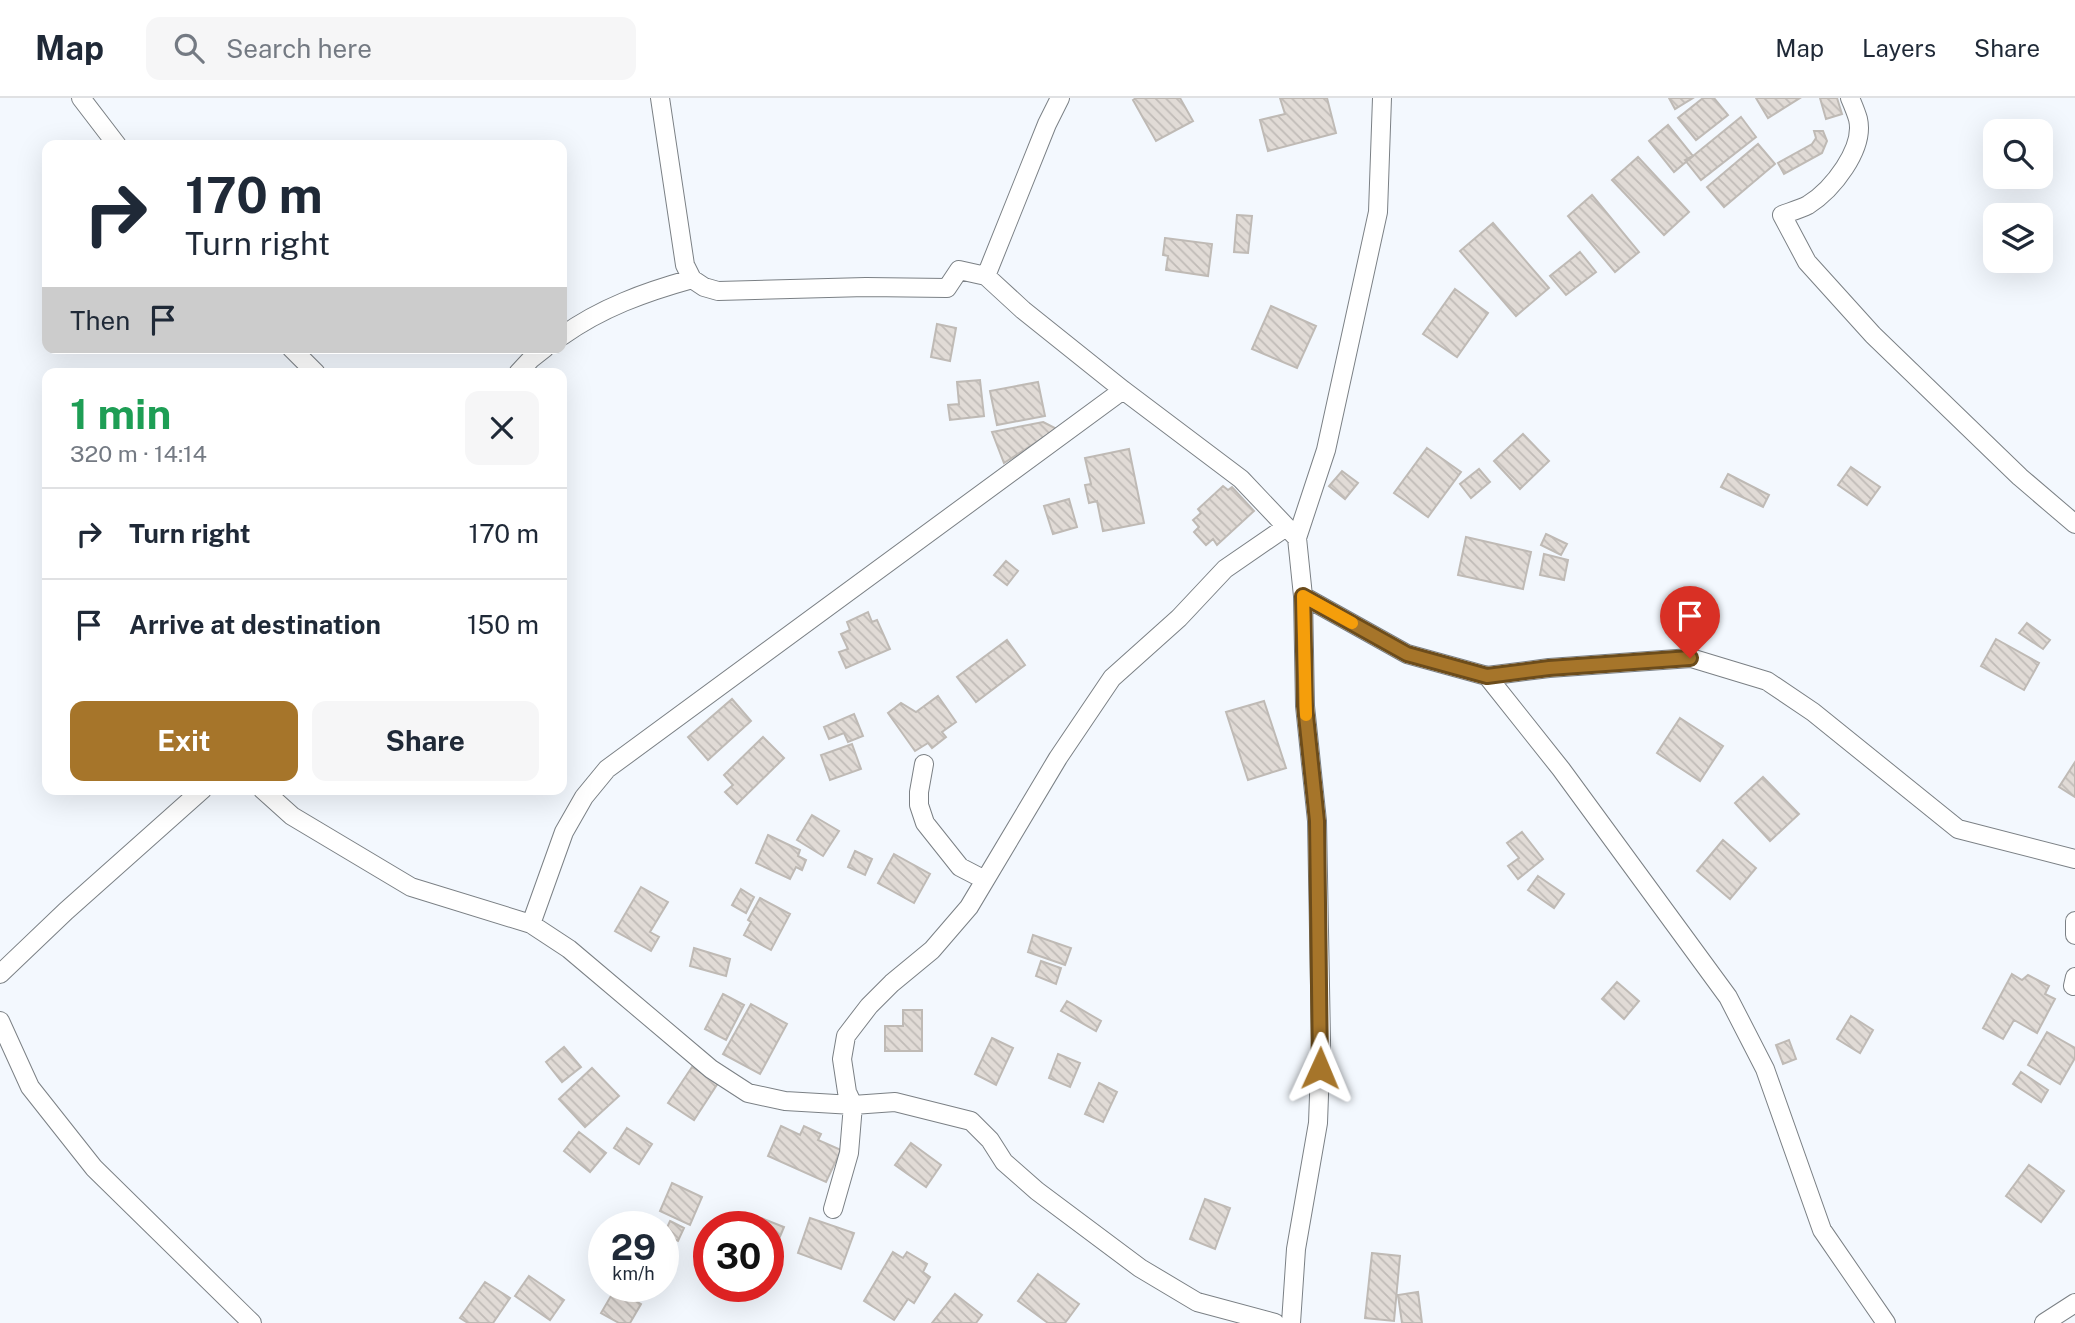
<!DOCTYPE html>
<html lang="en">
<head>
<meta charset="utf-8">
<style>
	:root { --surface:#fff; --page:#f6f6f7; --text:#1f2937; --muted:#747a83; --line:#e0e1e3; --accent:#a6752a }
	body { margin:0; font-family:"Public Sans",sans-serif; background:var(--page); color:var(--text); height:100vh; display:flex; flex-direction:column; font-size:26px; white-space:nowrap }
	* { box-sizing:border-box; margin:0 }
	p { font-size:23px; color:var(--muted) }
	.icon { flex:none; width:38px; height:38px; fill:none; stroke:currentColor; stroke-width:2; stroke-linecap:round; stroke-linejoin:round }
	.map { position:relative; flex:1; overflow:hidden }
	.sheet { position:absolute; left:42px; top:270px; width:525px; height:427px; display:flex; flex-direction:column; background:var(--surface); border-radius:14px; box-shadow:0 7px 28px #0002 }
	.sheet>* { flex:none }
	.guide { position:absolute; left:42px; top:42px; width:525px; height:214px; border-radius:14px; box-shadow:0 7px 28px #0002; background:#fff; color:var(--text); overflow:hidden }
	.buttons { position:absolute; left:1983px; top:21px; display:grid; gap:14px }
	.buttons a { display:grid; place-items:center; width:70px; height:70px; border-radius:14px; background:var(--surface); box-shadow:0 7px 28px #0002; font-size:35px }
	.speed { position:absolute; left:588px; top:1113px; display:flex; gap:14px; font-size:35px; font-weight:700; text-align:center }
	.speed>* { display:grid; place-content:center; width:91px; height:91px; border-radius:50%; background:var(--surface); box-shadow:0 7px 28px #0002; line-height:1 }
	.speed small { font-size:18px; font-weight:400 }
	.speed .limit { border:10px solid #d22; background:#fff; color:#111 }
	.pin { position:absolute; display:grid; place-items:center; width:60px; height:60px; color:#fff; margin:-72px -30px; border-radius:50% 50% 50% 0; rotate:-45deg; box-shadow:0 0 7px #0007 }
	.pin .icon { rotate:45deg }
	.me { position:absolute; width:77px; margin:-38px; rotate:1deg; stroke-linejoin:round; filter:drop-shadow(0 0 5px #0008) }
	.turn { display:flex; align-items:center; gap:24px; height:147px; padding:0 28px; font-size:32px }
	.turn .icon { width:91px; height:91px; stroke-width:2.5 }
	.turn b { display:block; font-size:49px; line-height:60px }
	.then { display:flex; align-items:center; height:66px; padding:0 28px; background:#0003; gap:14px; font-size:26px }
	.round { display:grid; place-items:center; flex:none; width:74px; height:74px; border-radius:14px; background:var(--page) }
	.head { display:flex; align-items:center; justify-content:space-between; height:119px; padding:0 28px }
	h1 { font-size:42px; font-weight:700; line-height:52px; color:#1e9e55 }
	.button { display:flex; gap:14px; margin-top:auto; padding:14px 28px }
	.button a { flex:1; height:80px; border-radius:14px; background:var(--accent); color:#fff; font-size:28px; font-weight:700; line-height:80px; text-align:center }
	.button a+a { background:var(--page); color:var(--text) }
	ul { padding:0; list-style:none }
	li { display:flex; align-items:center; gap:21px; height:91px; padding:0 28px; border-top:2px solid var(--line) }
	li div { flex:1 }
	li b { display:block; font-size:26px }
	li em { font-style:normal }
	header { display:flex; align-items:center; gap:42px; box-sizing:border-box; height:98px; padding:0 35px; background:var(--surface); border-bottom:2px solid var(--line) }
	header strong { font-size:33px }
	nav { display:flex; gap:38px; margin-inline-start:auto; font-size:24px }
	.search { width:490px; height:63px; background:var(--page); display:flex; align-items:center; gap:18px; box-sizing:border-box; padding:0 24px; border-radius:14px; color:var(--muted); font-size:26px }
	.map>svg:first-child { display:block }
</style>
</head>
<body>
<header>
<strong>Map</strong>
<div class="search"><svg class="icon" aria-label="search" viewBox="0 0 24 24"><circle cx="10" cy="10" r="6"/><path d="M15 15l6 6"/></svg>Search here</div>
<nav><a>Map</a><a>Layers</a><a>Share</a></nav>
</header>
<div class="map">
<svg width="2075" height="1225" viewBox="0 0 2075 1225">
	<defs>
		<pattern id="building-back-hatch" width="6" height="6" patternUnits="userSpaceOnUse" patternTransform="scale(1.75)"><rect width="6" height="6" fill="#e1dbd6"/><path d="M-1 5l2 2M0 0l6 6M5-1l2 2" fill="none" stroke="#c0bbb7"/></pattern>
	</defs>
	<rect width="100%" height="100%" fill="#f3f8fe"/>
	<path fill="url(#building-back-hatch)" stroke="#bfbab5" stroke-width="2" d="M1136,0H1180L1193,23L1156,43L1133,2Z
		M1280,0H1327L1336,35L1268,53L1260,22L1285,16Z
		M1669,0H1693L1675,11Z
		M1703,0H1714L1728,17L1696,42L1678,20Z
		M1756,0H1800L1768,20Z
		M1820,0H1837L1842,16L1826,21Z
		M1741,19L1756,39L1701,82L1685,62L1693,58Z
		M1668,27L1693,58L1674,74L1649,43Z
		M1814,33H1823L1827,43L1822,55L1784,76L1778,65L1812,46L1816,40Z
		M1758,46L1775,66L1724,109L1707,89Z
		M1638,59L1689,114L1664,137L1612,82Z
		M1592,97L1639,154L1615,174L1568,118Z
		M1237,117L1252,118L1248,155L1234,154Z
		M1493,125L1549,190L1516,218L1460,153Z
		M1165,140L1212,146L1208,178L1166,172L1168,158L1163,157Z
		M1580,154L1596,174L1566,197L1550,178Z
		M1455,191L1488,215L1457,259L1423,236Z
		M1271,208L1316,228L1297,270L1252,251Z
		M937,226L956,230L950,263L931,259Z
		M980,282L984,318L950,322L948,307L959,306L957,284Z
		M1038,284L1045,318L997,327L990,293Z
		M1043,324L1057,331L1004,365L992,334Z
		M1523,336L1549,363L1520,391L1494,363Z
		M1427,350L1461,374L1428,419L1394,395Z
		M1129,351L1144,425L1103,433L1097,403L1089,405L1085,387L1091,386L1085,360Z
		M1851,369L1880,389L1867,407L1838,387Z
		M1479,371L1490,384L1471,400L1460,386Z
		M1342,373L1358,385L1345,401L1329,388Z
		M1728,376L1769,397L1763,409L1721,389Z
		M1223,388L1228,392L1232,389L1254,413L1217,447L1213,441L1206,447L1194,434L1199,429L1193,422L1201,415L1198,411Z
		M1069,401L1077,429L1053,436L1044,408Z
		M1546,436L1567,446L1561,457L1541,447Z
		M1466,439L1531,454L1523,491L1458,477Z
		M1544,456L1568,462L1564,482L1540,477Z
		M1006,463L1018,473L1007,487L994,477Z
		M868,514L872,524L877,522L890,551L846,570L839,554L848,551L841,536L850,532L847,524Z
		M2027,525L2050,542L2043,551L2019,535Z
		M1996,541L2039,565L2024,592L1981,568Z
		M1007,542L1025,567L976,604L957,579Z
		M938,598L956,624L942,634L946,639L932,650L928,645L915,653L888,615L901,605L916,614Z
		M732,601L751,623L708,662L688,639Z
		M1264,603L1286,670L1248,682L1226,614Z
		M854,616L863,638L848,644L844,635L829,641L824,629Z
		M1680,620L1723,648L1700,683L1657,655Z
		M763,639L784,660L737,706L725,694L733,687L724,677Z
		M852,646L861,671L830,682L821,657Z
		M2075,664V699L2059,689Z
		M1763,679L1799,716L1770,743L1735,705Z
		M812,717L839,733L823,758L797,742Z
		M1522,734L1543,761L1518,781L1508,768L1519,760L1507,745Z
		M768,737L800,752L798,758L806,762L802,772L796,769L790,781L756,765Z
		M1723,742L1756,770L1730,801L1697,773Z
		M855,753L872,761L865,777L848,769Z
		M894,756L930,776L914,805L878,785Z
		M1538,778L1564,796L1554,810L1528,792Z
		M641,789L668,804L650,834L659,839L651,853L615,833Z
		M741,791L754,799L746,815L732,807Z
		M760,800L790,816L771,852L744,837L751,824L748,822Z
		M1033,837L1071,850L1065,867L1028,854Z
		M694,850L730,861L726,878L690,868Z
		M1041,863L1061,870L1056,886L1036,878Z
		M2012,876L2022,882L2028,877L2049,888L2045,896L2055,901L2037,935L2014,922L2003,941L1983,930Z
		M1617,884L1639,903L1624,921L1602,901Z
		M723,896L744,907L726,942L705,931Z
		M1067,903L1101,923L1096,933L1061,913Z
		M751,906L787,926L760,976L723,956Z
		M903,912H922V953H885V928H903Z
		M1851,918L1873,932L1860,955L1837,941Z
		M2047,934L2075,950V960L2060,986L2028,967Z
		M992,940L1013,950L996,987L975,976Z
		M1789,942L1796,961L1783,966L1776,947Z
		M564,949L581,969L562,984L546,964Z
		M1058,956L1080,965L1070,989L1049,980Z
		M692,969L718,985L694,1022L668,1005Z
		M592,970L619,998L585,1029L559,1001Z
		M2021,974L2048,992L2041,1004L2013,986Z
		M1099,985L1117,994L1103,1024L1085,1016Z
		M781,1028L800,1037L804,1028L821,1036L818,1042L841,1052L826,1084L768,1058Z
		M627,1030L652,1046L639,1066L614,1050Z
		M579,1034L606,1055L590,1074L564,1053Z
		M911,1045L941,1067L926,1089L895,1067Z
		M2029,1067L2064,1093L2041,1124L2006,1098Z
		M672,1085L702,1099L690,1127L660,1113Z
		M1205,1101L1230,1110L1215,1151L1190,1141Z
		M761,1120L784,1129L779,1141L768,1137V1129H758Z
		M810,1120L854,1135L841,1171L798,1155Z
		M670,1123L684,1130L678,1143L664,1136Z
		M893,1154L903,1160L907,1154L927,1166L923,1174L930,1179L914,1205L908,1201L894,1222L864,1203Z
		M1372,1155L1400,1158L1394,1223L1365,1220Z
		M1038,1176L1079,1206L1065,1225H1048L1018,1203Z
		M529,1178L564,1202L550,1222L515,1198Z
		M485,1184L510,1200L493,1225H468L460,1220Z
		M615,1191L641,1206L630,1225H619L601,1215Z
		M1418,1194L1422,1225H1402L1398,1197Z
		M955,1196L982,1217L976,1225H932Z"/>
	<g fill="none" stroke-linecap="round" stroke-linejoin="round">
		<defs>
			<path id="minor" d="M81,0L117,47
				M660,0L685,167L692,181L704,189L718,193L866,189L947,190L959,172L986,178L1023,212L1123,292L1241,381L1297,440
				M1850,0C1853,7 1856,14 1858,21C1865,51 1832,92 1808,107C1800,111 1790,114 1782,117L1807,164L1873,237L2020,379L2075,426
				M986,178L1047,26L1060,0
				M562,238C601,210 645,194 692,181
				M291,250L316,275
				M518,275L531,261L545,250
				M1303,498L1407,556L1487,578L1549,570L1691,560L1767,583L1813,614L1958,731L2075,761
				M1487,578L1561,671L1728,899L1765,971L1822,1132L1886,1225
				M924,666L919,694V707L925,725L960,769L985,782
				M262,691L292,718L411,789L531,826L569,851L711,971L748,995L785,1003L853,1007L895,1004L971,1023L990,1042L1004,1064L1037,1093L1140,1170L1197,1204L1275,1225
				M2075,823V837
				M531,826L564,734L584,699L607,671L1123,292
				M0,876L66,813L203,691
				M2073,888L2075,879
				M0,923L30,989L94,1070L252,1225
				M833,1111L849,1055L853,1007L847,994L842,961L846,938L869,908L892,885L932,852L969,809L1058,660L1112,580L1179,520L1225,471L1286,429
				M1291,1225L1296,1151L1318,1025L1321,942L1317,723L1305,608L1303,498L1297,440L1326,352L1378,114L1382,0
				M2044,1225L2075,1205"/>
		</defs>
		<use href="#minor" stroke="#7b8085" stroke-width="20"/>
		<use href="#minor" stroke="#fff" stroke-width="18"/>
	</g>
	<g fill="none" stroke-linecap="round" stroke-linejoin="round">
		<defs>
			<path id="route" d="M1320,970L1317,723L1305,608L1303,498L1407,556L1487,578L1549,570L1690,560"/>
		</defs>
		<use href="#route" stroke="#6c4c1b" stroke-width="18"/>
		<use href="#route" stroke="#a6752a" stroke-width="12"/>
		<path stroke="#f59e0b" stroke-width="12" d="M1306,617L1303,498L1352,525"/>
	</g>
</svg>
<div class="buttons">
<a><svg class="icon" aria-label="search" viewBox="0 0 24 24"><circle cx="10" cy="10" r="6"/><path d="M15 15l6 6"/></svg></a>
<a><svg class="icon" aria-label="layers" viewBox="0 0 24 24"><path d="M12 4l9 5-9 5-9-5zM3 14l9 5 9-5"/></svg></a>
</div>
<div class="speed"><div>29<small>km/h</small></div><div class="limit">30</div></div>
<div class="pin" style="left:1690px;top:560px;background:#d93025"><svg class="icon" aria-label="arrive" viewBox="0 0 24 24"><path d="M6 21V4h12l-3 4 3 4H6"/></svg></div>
<svg class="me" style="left:1320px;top:970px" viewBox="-20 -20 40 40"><path d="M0-17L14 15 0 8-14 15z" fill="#a6752a" stroke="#fff" stroke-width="4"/></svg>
<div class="guide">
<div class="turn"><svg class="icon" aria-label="right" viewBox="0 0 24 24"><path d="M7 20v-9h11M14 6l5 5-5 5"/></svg><div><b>170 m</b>Turn right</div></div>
<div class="then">Then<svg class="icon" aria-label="arrive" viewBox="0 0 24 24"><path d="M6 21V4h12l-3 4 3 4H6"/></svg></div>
</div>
<section class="sheet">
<div class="head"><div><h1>1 min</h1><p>320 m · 14:14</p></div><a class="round"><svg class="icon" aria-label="close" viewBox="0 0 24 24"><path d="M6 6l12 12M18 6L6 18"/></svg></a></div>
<ul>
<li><svg class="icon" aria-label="right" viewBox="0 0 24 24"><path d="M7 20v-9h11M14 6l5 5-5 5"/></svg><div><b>Turn right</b></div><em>170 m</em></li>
<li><svg class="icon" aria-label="arrive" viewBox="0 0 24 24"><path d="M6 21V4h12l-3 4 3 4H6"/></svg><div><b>Arrive at destination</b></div><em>150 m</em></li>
</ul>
<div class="button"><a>Exit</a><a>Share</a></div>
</section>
</div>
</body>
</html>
